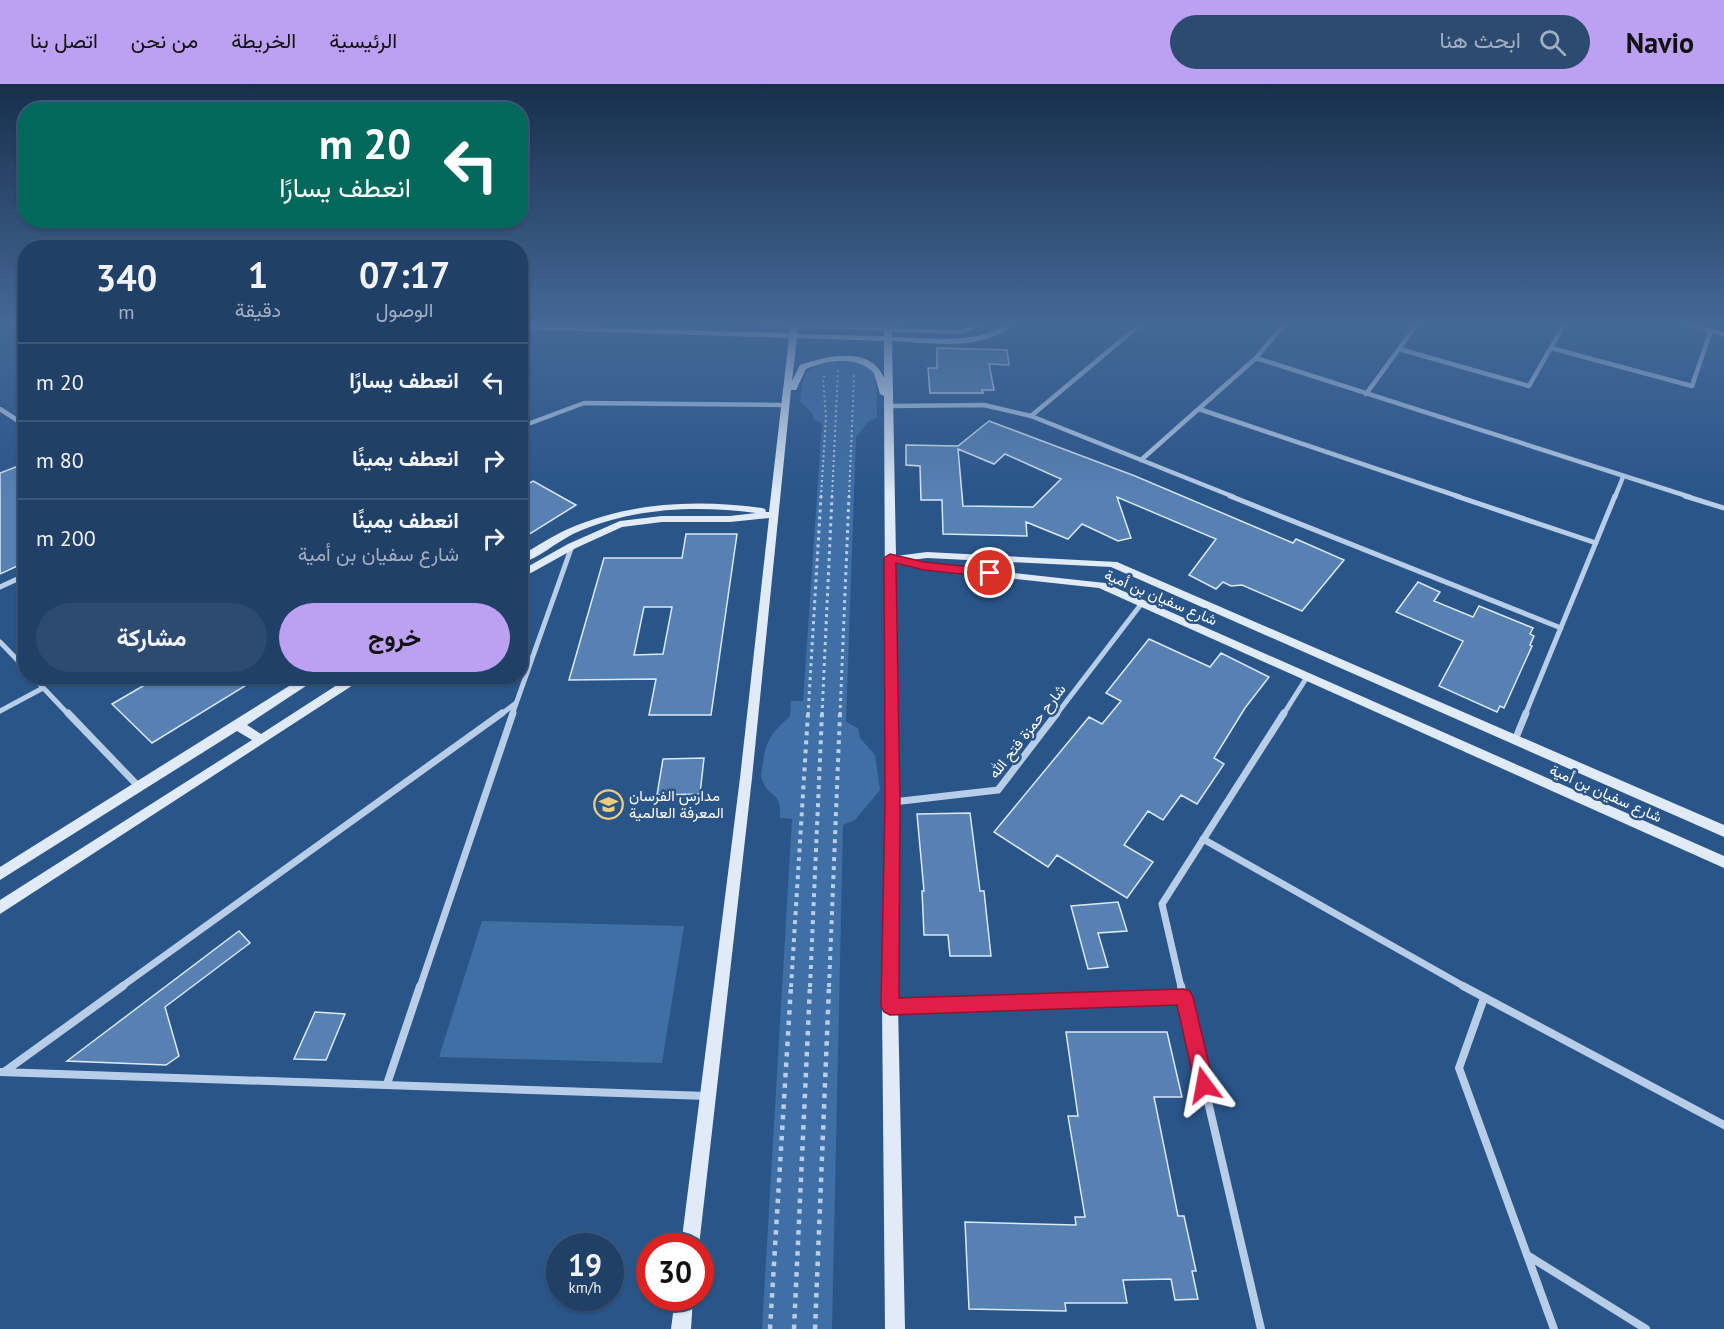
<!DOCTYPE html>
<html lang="ar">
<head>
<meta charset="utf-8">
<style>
	:root { --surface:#204067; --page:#2d4b70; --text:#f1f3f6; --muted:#a2afc0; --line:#3d597b; --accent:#bca0f2 }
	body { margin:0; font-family:"PT Sans",Vazirmatn,sans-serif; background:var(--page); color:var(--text); direction:rtl; height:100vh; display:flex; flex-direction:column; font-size:22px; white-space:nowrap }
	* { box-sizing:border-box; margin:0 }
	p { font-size:20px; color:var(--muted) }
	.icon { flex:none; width:33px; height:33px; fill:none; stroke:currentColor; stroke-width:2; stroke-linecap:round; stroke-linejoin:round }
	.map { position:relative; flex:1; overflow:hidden; direction:ltr }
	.side { position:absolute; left:18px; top:156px; width:510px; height:444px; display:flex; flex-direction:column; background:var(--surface); border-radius:24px; box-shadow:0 2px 4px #0004,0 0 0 2px var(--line); direction:rtl }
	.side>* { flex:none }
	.top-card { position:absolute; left:18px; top:18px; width:510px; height:126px; border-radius:24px; box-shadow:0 2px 4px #0004,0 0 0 2px var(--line); direction:rtl; background:#00695c; color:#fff; overflow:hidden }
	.speed { position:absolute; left:546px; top:1149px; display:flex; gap:12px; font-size:30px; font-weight:700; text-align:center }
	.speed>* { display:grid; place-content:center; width:78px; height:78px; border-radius:50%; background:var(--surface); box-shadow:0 2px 4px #0004,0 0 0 2px var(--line); line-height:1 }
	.speed small { font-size:15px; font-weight:400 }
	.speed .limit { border:9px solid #d22; background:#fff; color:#111 }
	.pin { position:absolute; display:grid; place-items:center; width:51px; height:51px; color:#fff; margin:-26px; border:3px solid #fff; border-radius:50%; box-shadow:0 2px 6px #0007 }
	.me { position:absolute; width:66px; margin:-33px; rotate:347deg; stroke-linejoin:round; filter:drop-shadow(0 0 4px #0008) }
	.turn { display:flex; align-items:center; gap:21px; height:126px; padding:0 18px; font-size:27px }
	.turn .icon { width:78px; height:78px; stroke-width:2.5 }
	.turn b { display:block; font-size:42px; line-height:51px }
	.eta { display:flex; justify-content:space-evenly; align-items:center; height:102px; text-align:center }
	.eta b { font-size:36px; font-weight:700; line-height:42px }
	.button { display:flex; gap:12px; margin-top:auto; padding:12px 18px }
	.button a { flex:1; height:69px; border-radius:36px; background:var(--accent); color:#111; font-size:24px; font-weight:700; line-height:69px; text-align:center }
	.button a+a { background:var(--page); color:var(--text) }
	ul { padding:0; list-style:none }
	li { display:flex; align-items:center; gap:18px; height:78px; padding:0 18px; border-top:2px solid var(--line) }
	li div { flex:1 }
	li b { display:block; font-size:22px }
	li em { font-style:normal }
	header { display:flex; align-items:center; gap:36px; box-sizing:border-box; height:84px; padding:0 30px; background:var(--accent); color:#111 }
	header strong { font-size:28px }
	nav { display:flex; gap:33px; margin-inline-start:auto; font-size:21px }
	.search { width:420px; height:54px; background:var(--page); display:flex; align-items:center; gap:15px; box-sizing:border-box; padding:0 21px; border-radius:33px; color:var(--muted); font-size:22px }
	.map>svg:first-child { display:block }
</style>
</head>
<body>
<header>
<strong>Navio</strong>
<div class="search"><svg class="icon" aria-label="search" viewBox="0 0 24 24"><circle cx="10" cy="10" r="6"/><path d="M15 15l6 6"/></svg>ابحث هنا</div>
<nav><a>الرئيسية</a><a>الخريطة</a><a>من نحن</a><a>اتصل بنا</a></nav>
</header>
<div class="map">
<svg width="1724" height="1245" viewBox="0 0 1724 1245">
	<rect width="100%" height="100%" fill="#2a5589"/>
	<path fill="#3f6fa5" d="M830,276L853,277L876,288L877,334L869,337L856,353L846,638L858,644L860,654L875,671L880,706L855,736L843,741L832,1245H762L792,735L780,734C782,707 769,714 763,698C760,692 762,685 763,679C766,655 773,648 790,632L791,617H803L822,339L814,336L812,329L800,317C804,290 802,285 830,276Z
		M482,837L684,842L662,979L439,973Z"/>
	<path fill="#5681b2" stroke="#dbe8f7" stroke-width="1.5" fill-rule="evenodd" d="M937,264L1007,266L1009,281L989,280L994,306H982L983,309H930L928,284H937Z
		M989,337L1135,392L1293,459L1296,455L1344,476L1302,527L1242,501L1231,502L1223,498L1216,505L1189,491L1216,455L1117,413L1131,454L1118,457L1082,440L1068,455L1026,438L1027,452L943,450L942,416H921L920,382L906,381V361L958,362ZM958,365L994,380L1005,370L1061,395L1033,423L963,422Z
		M26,379V478L0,490V389Z
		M533,397L576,421L520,456V405Z
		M686,450H737L711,631H649L656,595L569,596L604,474H682ZM644,523H672L663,570L634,571Z
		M1418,498L1440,508L1434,517L1473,533L1479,522L1533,544L1530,550L1534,552L1530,561L1532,562L1504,624L1500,622L1497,628L1439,602L1463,557L1396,528Z
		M1149,555L1210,583L1221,569L1269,593L1245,624L1214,674L1224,680L1197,720L1181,711L1163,736L1148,727L1124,761L1153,778L1127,814L1057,771L1048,783L994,748L1089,633L1102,640L1121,617L1106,609Z
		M160,592H261L152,659L112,620Z
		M704,674L700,710L657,711L663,675Z
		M970,729L980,807H984L991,872H950L948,851H924L922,807H924L917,730Z
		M1118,818L1127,847L1098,849L1108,883L1088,885L1071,822Z
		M239,847L250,859L165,923L179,972L166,981L67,977Z
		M315,928L345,930L326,976L294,975Z
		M1066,948H1167L1182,1013H1154L1178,1132H1184L1196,1187H1192L1198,1215L1175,1216L1171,1195L1123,1196L1127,1219H1065L1066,1227L969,1225L965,1138L1076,1141L1075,1133H1085L1068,1032H1078Z"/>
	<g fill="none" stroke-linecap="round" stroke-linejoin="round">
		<path stroke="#b8cee8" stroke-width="2" stroke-dasharray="2 3" stroke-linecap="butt" d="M821,413L826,333L823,295L825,290
			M832,413L838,285
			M849,413L854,293L852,289"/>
		<path stroke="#b8cee8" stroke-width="3" stroke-dasharray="3 4" stroke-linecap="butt" d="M808,631L821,412
			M822,631L832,412
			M840,631L849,412"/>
		<path stroke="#b8cee8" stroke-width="4" stroke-dasharray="4 5" stroke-linecap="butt" d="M791,903L808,629
			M810,903L822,629
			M829,903L840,629"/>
		<path stroke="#b8cee8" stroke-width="4.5" stroke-dasharray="4.5 6" stroke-linecap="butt" d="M770,1245L791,902
			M794,1245L810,902
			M815,1245L829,902"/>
		<path stroke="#b8cee8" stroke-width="4.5" d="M1682,239L1724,250
			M1551,264L1692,302L1711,246
			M1399,265L1529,302L1565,239
			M1256,274L1690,413
			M1366,310L1418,239
			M889,322L984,321L1031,332L1234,413
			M0,325L26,342
			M1199,325L1460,413
			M1031,332L1142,239
			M520,343L584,319L787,321
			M1141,376L1256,274L1285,239
			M1615,413L1623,393"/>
		<path stroke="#b8cee8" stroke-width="5" d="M1230,412L1561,544
			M1456,412L1596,459
			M1685,412L1724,424
			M0,503L26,491
			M0,558L26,585
			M32,592L69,631
			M0,627L43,604
			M500,631L516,619
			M512,631L572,462
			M1056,631L1142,519
			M1283,631L1307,593
			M1525,631L1615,412"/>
		<path stroke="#b8cee8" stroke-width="7" d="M68,629L139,703
			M1515,656L1526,629
			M893,718L998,706L1057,629
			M1203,755L1465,903
			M121,903L502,629
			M420,903L513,629
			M1181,903L1162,820L1284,629"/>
		<path stroke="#b8cee8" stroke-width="8" d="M1181,902L1261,1245
			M1463,902L1724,1041
			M1484,914L1459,984L1554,1245
			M891,922L1184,913
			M0,988L707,1012
			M4,988L123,902
			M387,1000L420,902
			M1527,1171L1646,1245"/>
		<path fill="#e1ebf8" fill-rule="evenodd" d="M735,239H797L960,246L980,239H992L961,250L892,248V253C920,254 949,257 977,252C991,250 1002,239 1016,239C984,268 931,259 892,257L896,472L927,468L1117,478L1724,741V753L1111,483L927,474L911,476L924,479L1105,499L1724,772V784L1099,504L924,485L896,479L900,718L898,922L905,1245H885L882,922L886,718L884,312L880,310L874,289C855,271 829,276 806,285L796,306H791L752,694L699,1162H681L740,694L769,434L730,438H662L622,443L576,464L520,495V487L568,460L620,437L662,432H730L756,429C694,421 630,424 573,450C555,459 539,474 520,480V472C536,463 552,452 568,445C630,418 696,415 762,424L765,425L766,428H769L789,254L520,245V241L789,249L790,243L739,241ZM798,244L884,247V252L797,250ZM797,254L884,257V294C871,261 825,272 800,281L792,297Z
			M305,592H321L247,641L261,650L351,592H367L0,830V816L252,656L237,647L0,796V783Z
			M675,1214H693L691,1245H671Z"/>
	</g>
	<linearGradient id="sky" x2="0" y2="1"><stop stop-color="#172f4b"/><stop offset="0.58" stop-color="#446897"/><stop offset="1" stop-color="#446897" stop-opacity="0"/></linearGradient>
	<rect width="1724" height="413" fill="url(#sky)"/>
	<path fill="#e11d48" stroke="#92132f" stroke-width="1.5" d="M890,470L924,478L990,485L996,489L990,493L924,486L896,479L900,718L899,914L1184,905L1190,907L1193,913L1214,1001L1211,1008L1204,1011L1198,1008L1195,1001L1177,921L890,931L884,928L881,922L885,718L884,474Z"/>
	<defs>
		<symbol id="school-ring" viewBox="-11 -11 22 22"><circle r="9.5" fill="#2a5589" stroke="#efcd7f" stroke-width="1.5"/><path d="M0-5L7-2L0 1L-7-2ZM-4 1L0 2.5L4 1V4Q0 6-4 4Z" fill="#efcd7f"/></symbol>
	</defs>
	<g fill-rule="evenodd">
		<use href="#school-ring" x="592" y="704" width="33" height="33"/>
	</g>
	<g text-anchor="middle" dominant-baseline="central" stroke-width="5" stroke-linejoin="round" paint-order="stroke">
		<g font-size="15" fill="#fff" stroke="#2a5589">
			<text transform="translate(1161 513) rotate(23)">شارع سفيان بن أمية</text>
			<text transform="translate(1027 647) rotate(-52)">شارح حمزة فتح الله</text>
			<text transform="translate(1606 709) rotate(24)">شارع سفيان بن أمية</text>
		</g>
		<g font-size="15" fill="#fff" stroke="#2a5589" text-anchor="start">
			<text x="629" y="711">مدارس الفرسان<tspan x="629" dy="17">المعرفة العالمية</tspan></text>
		</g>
	</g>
</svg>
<div class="speed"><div>19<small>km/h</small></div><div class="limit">30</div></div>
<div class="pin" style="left:990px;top:489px;background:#d93025"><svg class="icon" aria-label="arrive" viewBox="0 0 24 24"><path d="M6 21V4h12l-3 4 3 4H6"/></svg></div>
<svg class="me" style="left:1204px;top:1001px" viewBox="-20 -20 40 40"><path d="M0-17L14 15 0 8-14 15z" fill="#e11d48" stroke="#fff" stroke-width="4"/></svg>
<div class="top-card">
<div class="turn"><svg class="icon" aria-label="left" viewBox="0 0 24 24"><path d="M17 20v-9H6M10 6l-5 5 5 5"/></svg><div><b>20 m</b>انعطف يسارًا</div></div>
</div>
<section class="side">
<div class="eta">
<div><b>07:17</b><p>الوصول</p></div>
<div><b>1</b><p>دقيقة</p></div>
<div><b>340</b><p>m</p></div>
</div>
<ul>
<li><svg class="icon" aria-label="left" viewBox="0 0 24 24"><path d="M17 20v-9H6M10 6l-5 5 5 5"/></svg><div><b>انعطف يسارًا</b></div><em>20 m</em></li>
<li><svg class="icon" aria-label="right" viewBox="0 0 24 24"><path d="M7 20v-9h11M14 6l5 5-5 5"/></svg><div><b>انعطف يمينًا</b></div><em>80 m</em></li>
<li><svg class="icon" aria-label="right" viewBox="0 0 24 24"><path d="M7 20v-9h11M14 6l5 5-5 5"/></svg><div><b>انعطف يمينًا</b><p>شارع سفيان بن أمية</p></div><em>200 m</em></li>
</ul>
<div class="button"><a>خروج</a><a>مشاركة</a></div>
</section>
</div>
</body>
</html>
